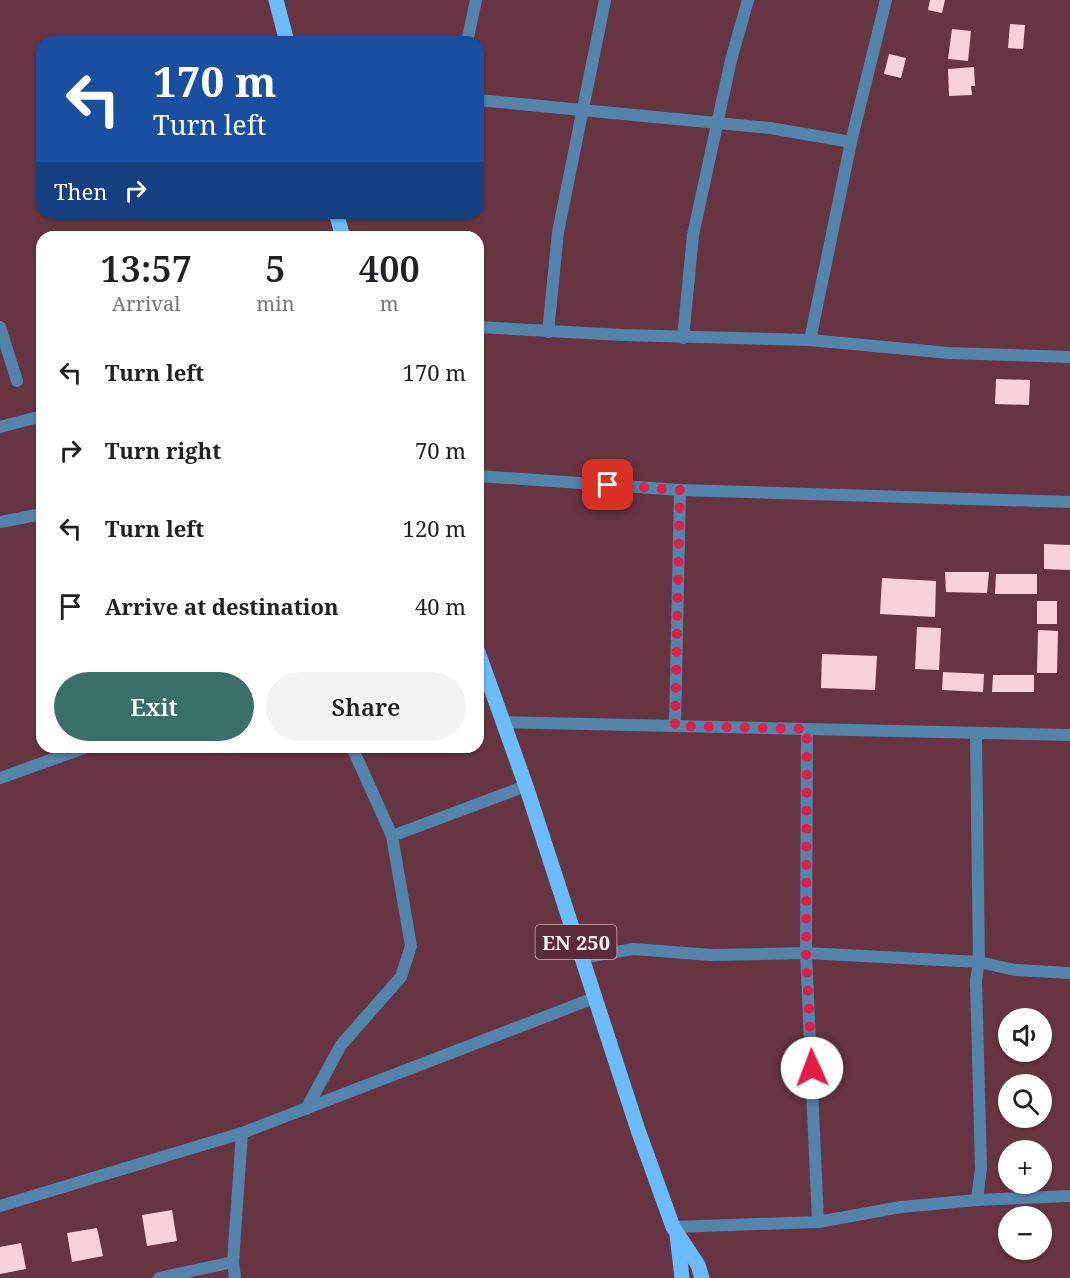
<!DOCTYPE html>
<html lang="en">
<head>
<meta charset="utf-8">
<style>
	:root { --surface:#fff; --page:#f2f2f2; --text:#202124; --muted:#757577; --accent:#3a6f6a }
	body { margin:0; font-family:"Noto Serif",serif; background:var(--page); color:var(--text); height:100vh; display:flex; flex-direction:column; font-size:22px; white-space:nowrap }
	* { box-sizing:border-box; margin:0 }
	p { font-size:20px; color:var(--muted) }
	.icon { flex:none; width:33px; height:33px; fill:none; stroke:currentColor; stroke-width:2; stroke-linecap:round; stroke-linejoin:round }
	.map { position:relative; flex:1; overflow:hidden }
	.sheet { position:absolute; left:36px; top:231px; width:448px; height:522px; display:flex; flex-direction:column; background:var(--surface); border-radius:18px; box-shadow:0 2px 4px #0004 }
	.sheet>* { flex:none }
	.hud { position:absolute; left:36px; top:36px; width:448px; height:183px; border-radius:18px; box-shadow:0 2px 4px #0004; background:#1a4fa0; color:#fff; overflow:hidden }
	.fabs { position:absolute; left:998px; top:1008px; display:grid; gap:12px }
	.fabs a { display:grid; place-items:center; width:54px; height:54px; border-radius:50%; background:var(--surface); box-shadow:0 2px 4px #0004; font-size:30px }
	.pin { position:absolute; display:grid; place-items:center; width:51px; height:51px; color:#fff; margin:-26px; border-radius:12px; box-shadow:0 3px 9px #0006 }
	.me { position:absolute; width:66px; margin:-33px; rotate:358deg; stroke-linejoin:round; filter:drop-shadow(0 0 4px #0008) }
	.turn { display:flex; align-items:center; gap:21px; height:126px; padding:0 18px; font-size:27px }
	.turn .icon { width:78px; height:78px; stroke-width:2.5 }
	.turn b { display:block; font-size:42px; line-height:51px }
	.then { display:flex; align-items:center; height:57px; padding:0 18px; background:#0003; gap:12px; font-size:22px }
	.eta { display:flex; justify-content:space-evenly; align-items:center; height:102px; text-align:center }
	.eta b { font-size:36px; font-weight:600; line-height:42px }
	.action { display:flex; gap:12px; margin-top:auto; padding:12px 18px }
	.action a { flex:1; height:69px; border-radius:36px; background:var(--accent); color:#fff; font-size:24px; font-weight:600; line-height:69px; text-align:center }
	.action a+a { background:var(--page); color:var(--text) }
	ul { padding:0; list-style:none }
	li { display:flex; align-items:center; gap:18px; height:78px; padding:0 18px }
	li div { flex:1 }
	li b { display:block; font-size:22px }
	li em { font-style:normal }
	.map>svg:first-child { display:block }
</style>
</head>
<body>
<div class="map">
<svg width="1070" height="1278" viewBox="0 0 1070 1278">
	<rect width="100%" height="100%" fill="#673542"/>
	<path fill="#fad0d9" d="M930,0H945L942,13L928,10Z
		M1010,24L1025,25L1023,49L1008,48Z
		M952,29L971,31L968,61L948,59Z
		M889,54L906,58L901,78L884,74Z
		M974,67L975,86H971L972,95L949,96L948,69Z
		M996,379L1030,380L1029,405L995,404Z
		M1044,544L1070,545V570L1044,569Z
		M945,572H989L987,593L946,592Z
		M996,574H1037V594H995Z
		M882,578L936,581L935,617L880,614Z
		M1037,601H1057V624H1037Z
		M917,627L941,628L939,670L915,669Z
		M1038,630L1058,631L1057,673H1037Z
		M822,654L877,656L875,690L821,688Z
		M943,672L984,674L983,692L942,690Z
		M993,675H1034V692H992Z
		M172,1210L177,1241L147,1246L142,1215Z
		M97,1228L103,1256L72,1262L67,1233Z
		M21,1243L26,1269L0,1274V1247Z"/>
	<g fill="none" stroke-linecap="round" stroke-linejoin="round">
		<path stroke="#5384ac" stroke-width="12" d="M467,42L476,0
			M478,100L770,128L851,142
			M0,327L17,381
			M478,327L623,335L810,340L949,353L1070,357
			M548,332L558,232L605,0
			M683,338L693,235L731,60L748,0
			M810,340L851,142L886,0
			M0,427L42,416
			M478,476L680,490L1070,502
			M0,522L42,514
			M502,722L1070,735
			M675,726L680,490
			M807,729L806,953L818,1222
			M976,734L979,962L976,980L981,1168L977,1200
			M352,747L392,836
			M0,778L87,747
			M581,958L633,949L712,955L806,953L979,962L1015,970L1070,973
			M306,1109L341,1045L401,977L411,946L392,836L526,786
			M0,1206L242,1133L594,998
			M673,1227L818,1222L901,1207L977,1200L1070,1196
			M159,1278L233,1262
			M235,1278L233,1262L242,1133"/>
		<path stroke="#6abcfc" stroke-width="15" d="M276,0L287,42
			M336,213L343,237
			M478,652L526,786L638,1130L673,1227L698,1265L702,1278
			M677,1235L682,1278"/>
	</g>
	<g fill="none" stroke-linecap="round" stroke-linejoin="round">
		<path stroke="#e11d48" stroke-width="10" stroke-dasharray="0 18" d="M608,485L680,490L675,726L807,729L806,953L812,1068"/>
	</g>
	<g text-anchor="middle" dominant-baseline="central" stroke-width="6" stroke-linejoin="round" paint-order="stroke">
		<rect fill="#5b2b38" stroke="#ccb5bb" stroke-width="1.5" x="535.5" y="925" width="81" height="34" rx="4.5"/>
		<g font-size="20" font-weight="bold" fill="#fdf0f3">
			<text x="576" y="942">EN 250</text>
		</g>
	</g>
</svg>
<div class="fabs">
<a><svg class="icon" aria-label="sound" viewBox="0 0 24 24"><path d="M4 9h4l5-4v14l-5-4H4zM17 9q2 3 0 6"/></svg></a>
<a><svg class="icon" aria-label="search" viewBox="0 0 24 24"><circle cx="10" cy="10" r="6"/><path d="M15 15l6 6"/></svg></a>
<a>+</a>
<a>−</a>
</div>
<div class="pin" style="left:608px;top:485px;background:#d93025"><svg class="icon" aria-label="arrive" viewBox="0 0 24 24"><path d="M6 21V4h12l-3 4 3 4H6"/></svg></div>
<svg class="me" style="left:812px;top:1068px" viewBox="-20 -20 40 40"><circle r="19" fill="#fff"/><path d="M0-13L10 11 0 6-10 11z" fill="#e11d48"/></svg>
<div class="hud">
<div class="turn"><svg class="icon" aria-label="left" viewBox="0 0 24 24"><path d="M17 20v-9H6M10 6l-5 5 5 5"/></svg><div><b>170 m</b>Turn left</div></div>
<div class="then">Then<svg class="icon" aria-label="right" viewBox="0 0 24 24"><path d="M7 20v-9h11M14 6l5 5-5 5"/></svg></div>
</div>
<section class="sheet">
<div class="eta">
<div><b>13:57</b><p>Arrival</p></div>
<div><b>5</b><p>min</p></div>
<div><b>400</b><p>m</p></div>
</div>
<ul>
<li><svg class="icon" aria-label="left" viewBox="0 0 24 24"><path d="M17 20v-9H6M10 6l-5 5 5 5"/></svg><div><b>Turn left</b></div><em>170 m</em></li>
<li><svg class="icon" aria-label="right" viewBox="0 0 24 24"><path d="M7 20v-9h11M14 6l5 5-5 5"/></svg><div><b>Turn right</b></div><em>70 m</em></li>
<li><svg class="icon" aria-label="left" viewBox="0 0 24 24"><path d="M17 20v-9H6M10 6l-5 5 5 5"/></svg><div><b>Turn left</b></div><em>120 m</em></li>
<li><svg class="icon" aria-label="arrive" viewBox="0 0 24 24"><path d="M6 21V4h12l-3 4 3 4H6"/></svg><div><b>Arrive at destination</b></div><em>40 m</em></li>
</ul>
<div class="action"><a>Exit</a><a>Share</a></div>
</section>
</div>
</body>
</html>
